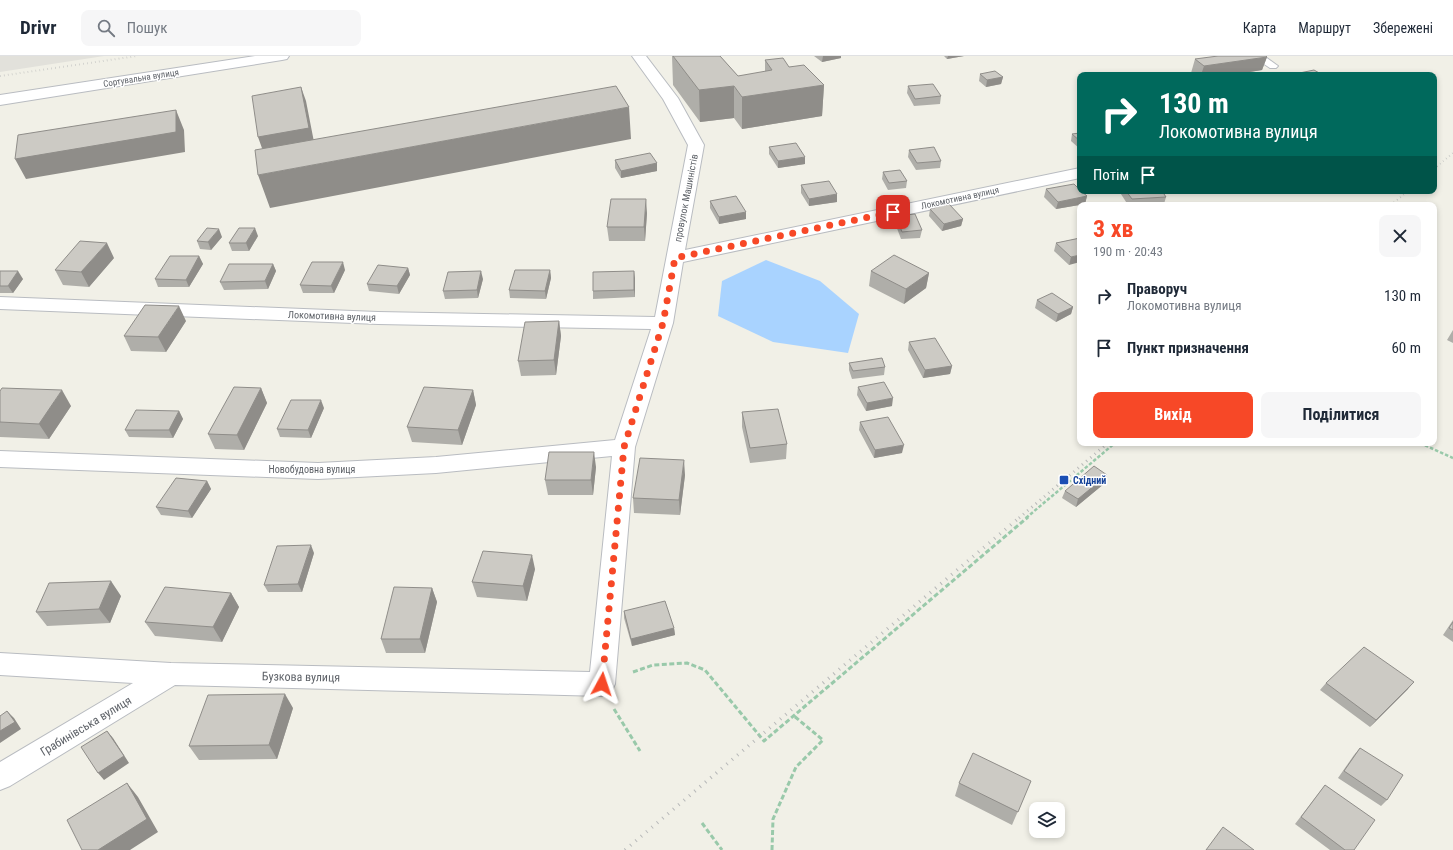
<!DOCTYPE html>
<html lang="uk">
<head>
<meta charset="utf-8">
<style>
	:root { --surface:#fff; --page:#f6f6f7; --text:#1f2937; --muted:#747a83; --line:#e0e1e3; --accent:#f74827 }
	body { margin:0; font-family:"Roboto Condensed",sans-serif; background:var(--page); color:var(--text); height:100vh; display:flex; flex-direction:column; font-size:15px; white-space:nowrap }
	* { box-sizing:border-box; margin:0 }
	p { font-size:13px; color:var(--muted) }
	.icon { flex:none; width:22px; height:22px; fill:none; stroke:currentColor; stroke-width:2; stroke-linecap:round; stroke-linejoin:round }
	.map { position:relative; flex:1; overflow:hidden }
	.side { position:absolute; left:1077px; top:146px; width:360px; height:244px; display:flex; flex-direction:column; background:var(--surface); border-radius:8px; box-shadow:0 2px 6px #0003 }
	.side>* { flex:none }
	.hud { position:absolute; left:1077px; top:16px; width:360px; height:122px; border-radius:8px; box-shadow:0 2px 6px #0003; background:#00695c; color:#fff; overflow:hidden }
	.buttons { position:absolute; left:1029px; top:746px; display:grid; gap:8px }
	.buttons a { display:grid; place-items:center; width:36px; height:36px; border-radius:8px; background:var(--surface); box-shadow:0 2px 6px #0003; font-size:20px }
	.pin { position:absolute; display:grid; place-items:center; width:34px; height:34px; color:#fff; margin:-17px; border-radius:8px; box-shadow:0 2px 6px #0006 }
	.me { position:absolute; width:44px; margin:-22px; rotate:5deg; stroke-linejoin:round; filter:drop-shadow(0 0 3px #0008) }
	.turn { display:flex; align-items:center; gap:14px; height:84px; padding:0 16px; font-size:18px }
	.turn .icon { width:52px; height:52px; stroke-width:2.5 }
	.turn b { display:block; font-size:28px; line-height:34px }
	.then { display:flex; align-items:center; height:38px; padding:0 16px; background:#0003; gap:8px; font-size:15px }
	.round { display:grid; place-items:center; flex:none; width:42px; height:42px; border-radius:8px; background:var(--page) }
	.head { display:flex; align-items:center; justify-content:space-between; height:68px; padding:0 16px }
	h1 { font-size:24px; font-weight:700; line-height:30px; color:var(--accent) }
	.primary-button { display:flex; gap:8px; margin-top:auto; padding:8px 16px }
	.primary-button a { flex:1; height:46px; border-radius:8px; background:var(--accent); color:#fff; font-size:16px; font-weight:700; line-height:46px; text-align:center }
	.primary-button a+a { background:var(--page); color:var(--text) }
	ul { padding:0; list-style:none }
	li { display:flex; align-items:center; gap:12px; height:52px; padding:0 16px }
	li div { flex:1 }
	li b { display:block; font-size:15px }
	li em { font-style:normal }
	header { display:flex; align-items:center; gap:24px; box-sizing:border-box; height:56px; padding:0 20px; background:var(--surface); border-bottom:1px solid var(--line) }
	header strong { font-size:19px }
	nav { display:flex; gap:22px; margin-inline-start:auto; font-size:14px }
	.search { width:280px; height:36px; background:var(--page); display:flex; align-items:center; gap:10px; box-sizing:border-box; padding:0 14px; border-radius:8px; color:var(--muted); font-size:15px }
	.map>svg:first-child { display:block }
</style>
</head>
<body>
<header>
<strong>Drivr</strong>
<div class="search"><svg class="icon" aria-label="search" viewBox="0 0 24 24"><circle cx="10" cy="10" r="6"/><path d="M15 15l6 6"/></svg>Пошук</div>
<nav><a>Карта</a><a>Маршрут</a><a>Збережені</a></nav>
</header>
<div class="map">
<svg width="1453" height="794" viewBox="0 0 1453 794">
	<rect width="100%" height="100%" fill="#f1f0e7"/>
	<path fill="#e2e1db" d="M0,0H104L0,16Z"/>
	<path fill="#a9d3ff" d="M766,204L820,225L859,258L848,297L773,286L718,260L722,225Z"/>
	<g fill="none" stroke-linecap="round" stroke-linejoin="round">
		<defs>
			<path id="lane" d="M1252,0H1264L1278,10L1276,12H1270Z"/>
			<path id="street" d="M255,0H289L287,3L282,4L0,49V39Z
				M632,0H646L678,42L704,89L685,194L1080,112V122L683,206L673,267L635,391L615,628L611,636L602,640L175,629L10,730L0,734V706L133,627L0,619V597L171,607L590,616L612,400L436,417L318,423L0,411V395L318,407L436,401L615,384L651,273L378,268L0,253V241L378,256L655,261L688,89L663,43Z"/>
		</defs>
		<use href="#lane" stroke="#b9bcc1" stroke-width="2"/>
		<use href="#street" stroke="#b9bcc1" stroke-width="2"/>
		<path stroke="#99c9aa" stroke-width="2.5" stroke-dasharray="3.5 2" stroke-linecap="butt" d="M1420,387L1453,402
			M1026,462L1115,387"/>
		<path stroke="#99c9aa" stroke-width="3" stroke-dasharray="5 2.5" stroke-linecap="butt" d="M633,616L653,609L687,607L705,614L764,685L1028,461
			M614,653L640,695
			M702,767L722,794
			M772,794L773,763L796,711L823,684L794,660"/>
		<use href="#lane" fill="#fff" fill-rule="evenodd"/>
		<use href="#street" fill="#fff" fill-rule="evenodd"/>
		<path stroke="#b8b9b9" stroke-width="2" stroke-dasharray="0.5 3.5" stroke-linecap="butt" d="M0,20L137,0
			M1434,113L1453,97
			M1391,149L1408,135"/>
		<path stroke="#b8b9b9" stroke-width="3" stroke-dasharray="1 4.5" stroke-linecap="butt" d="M1019,462L1108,387"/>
		<path stroke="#b8b9b9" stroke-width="3.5" stroke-dasharray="1 6" stroke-linecap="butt" d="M625,794L1020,461"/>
	</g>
	<path fill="#afaea9" d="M672,0H720L738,20L765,16V4L789,11L824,29L822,60L742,73L734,62L700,66L673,29Z
		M814,0H841V2L822,6Z
		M944,0H964L947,3Z
		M1267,1L1262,14L1231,19H1193L1191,17L1195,3Z
		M980,18L1003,21L1001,28L986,31L979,25Z
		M908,30L941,40L940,48L914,50L907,37Z
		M1080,77V93L1071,85L1072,78Z
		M769,91L805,108L778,112L769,98Z
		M909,94L941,105L940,112L916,114L908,101Z
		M615,104L657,107V115L621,122L615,112Z
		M883,116L907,125L906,132L888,134L882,123Z
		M801,129L837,146L809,150L801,137Z
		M1046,133L1087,140L1085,148L1056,153L1044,141Z
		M1119,135H1162L1166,141L1164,148L1128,149Z
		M710,145L746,163L719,168L710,152Z
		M930,153L963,163L961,170L942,175L929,160Z
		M647,157L645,185H609L607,171Z
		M896,160L922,174L920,182L901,183L895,167Z
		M258,180L249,195H232L229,187Z
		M222,181L211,194L200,193L197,185Z
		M1080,182L1069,209L1054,195L1056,187Z
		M199,200L203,208L189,231H158L155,223Z
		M114,202L89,231L63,229L55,214Z
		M273,208L276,215L268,233L224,234L220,226Z
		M408,212L410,219L399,238L369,235L367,228Z
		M345,214L334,237H303L300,229Z
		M550,214L551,222L546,243L510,242L509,234Z
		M0,215L23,223L13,237H0Z
		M871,215L929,217L926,232L904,248L869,230Z
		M635,222V241L593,243V235Z
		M483,223L478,242L445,243L443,235Z
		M1037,244L1073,251L1071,258L1056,266L1035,252Z
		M186,265L166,296L131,295L124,280Z
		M559,265L561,280L556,319L521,320L518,305Z
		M1453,274V287L1447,284Z
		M909,286L952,310L950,318L923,322L908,294Z
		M849,307L885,311L884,319L852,323L849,314Z
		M858,331L892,350L866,355L857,339Z
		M261,332L267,347L244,394L215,393L208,378Z
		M473,334L476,349L462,389L412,386L407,371Z
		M0,335L71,350L49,383L0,381Z
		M324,352L311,382L280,381L277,373Z
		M179,355L183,363L173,382L129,381L125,374Z
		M742,356L787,388L786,403L750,407L742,371Z
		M860,366L902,397L874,402L859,374Z
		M596,411L593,439H548L545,424Z
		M685,419L680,459L634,457L633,442Z
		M207,425L211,433L192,462L161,459L156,451Z
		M1105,427L1076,451L1062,442L1065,435Z
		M314,497L302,536H268L264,529Z
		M535,513L527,545L477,541L472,526Z
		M432,532L437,546L425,597H386L381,583Z
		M231,537L239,551L222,586L155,580L145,566Z
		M121,540L110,567L47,570L36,556Z
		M624,555L674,572L675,579L632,590L624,562Z
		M1453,564V586L1443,579Z
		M1326,627L1408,633L1370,671L1320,634Z
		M293,652L277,703L199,704L189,690Z
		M1360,692L1387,744L1381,750L1338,722L1354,699Z
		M1031,725L1012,769L955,740L959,727Z
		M1325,729L1354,794H1330L1295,768Z"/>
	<path fill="#8f8d89" d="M823,0H841V2L822,6Z
		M948,0H964L947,3Z
		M1267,1L1262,14L1231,19H1201L1204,10Z
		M1003,21L1001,28L986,31L987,24Z
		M824,29L822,60L742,73V41Z
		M734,30V62L700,66L699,34Z
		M301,31L306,45L314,86L263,95L258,81Z
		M629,51L631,83L270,152L258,119Z
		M176,54L184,74L185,96L26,123L15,103Z
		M805,101V108L778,112V105Z
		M657,107V115L621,122V115Z
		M837,138V146L809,150V143Z
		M1087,140L1085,148L1056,153L1058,146Z
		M646,143L647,157L645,185L644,171Z
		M746,156V163L719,168V161Z
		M963,163L961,170L942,175L944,168Z
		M255,172L258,180L249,195L246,187Z
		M219,173L222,181L211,194L208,186Z
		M107,187L114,202L89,231L81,216Z
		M1080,199V206L1069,209L1071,201Z
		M199,200L203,208L189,231L186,224Z
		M343,206L345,214L334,237L331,230Z
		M273,208L276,215L268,233L265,225Z
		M408,212L410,219L399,238L397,230Z
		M550,214L551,222L546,243L545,235Z
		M18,215L23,223L13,237L8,230Z
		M481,215L483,223L478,242L477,234Z
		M634,215L635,222V241L634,234Z
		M929,217L926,232L904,248L906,233Z
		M179,250L186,265L166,296L158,281Z
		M1073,251L1071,258L1056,266L1058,258Z
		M559,265L561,280L556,319L554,304Z
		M952,310L950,318L923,322L925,314Z
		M261,332L267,347L244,394L237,379Z
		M62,334L71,350L49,383L39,368Z
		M473,334L476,349L462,389L458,374Z
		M893,342L892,350L866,355L867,347Z
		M321,344L324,352L311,382L308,374Z
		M179,355L183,363L173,382L169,374Z
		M904,389L902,397L874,402L875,394Z
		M594,396L596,411L593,439L591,424Z
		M684,404L685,419L680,459L679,444Z
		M1107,419L1105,427L1076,451L1078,443Z
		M207,425L211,433L192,462L188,455Z
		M311,489L314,497L302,536L298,528Z
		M532,499L535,513L527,545L523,530Z
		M111,525L121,540L110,567L99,553Z
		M432,532L437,546L425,597L420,583Z
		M231,537L239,551L222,586L213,571Z
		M674,572L675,579L632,590L631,583Z
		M1414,626L1408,633L1370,671L1376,664Z
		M285,638L293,652L277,703L269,689Z
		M7,655L14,662L21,673L0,687V675Z
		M107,675L113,682L129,707L104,724L98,717Z
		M127,727L138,741L158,776L130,794H98Z"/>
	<path fill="#cccac4" stroke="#8f8d89" d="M673,0H720L738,20L772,14L765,4L783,2L789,11L804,9L824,29L742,41L734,30L699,34Z
		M1218,0H1266L1267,1L1204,10L1195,3Z
		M1314,14L1321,18L1316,19H1290Z
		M995,15L1003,21L987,24L980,18Z
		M933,28L941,40L915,43L908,30Z
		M616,30L629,51L258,119L255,94Z
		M301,31L309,72L258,81L252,40Z
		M176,54V76L15,103L18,79Z
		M1080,77V85L1072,78Z
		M796,87L805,101L778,105L769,91Z
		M934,91L941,105L917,107L909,94Z
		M650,97L657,107L621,115L615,104Z
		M900,114L907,125L889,127L883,116Z
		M829,125L837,138L809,143L801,129Z
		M1074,128L1080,134V135H1081L1087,140L1058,146L1046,133Z
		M1126,135H1162L1166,141L1132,143Z
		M736,140L746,156L719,161L710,145Z
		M611,143H646L644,171H607Z
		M949,148L963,163L944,168L930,153Z
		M915,158L922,174L902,176L896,160Z
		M207,172L219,173L208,186L197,185Z
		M239,172H255L246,187H229Z
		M1080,182V199L1071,201L1056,187Z
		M80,185L107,187L81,216L55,214Z
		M894,199L929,217L906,233L871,215Z
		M170,200H199L186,224L155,223Z
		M312,206H343L331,230L300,229Z
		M229,208H273L265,225L220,226Z
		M378,209L408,212L397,230L367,228Z
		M515,214H550L545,235L509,234Z
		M0,215H18L8,230H0Z
		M481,215L477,234L443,235L448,216Z
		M634,215V234L593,235V216Z
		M1052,237L1073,251L1058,258L1037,244Z
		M145,249L179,250L158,281L124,280Z
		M559,265L554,304L518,305L525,266Z
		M935,282L952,310L925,314L909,286Z
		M882,302L885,311L853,315L849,307Z
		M884,326L893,342L867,347L858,331Z
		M234,331L261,332L237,379L208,378Z
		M424,331L473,334L458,374L407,371Z
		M2,332L62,334L39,368L0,366V335Z
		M291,344H321L308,374L277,373Z
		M778,353L787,388L750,392L742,356Z
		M136,354L179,355L169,374H125Z
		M888,361L904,389L875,394L860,366Z
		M549,396H594L591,424H545Z
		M640,402L684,404L679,444L633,442Z
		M1094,410L1107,419L1078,443L1065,435Z
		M176,422L207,425L188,455L156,451Z
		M311,489L298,528L264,529L277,490Z
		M483,495L532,499L523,530L472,526Z
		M111,525L99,553L36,556L49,527Z
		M165,531L231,537L213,571L145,566Z
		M394,531L432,532L420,583H381Z
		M665,545L674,572L631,583L624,555Z
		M1453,566V574L1449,572Z
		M1364,591L1414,626L1376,664L1326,627Z
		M285,638L269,689L189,690L208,639Z
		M7,655L15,666L0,675V660Z
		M107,675L124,700L98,717L81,691Z
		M1360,692L1403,719L1387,744L1344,715Z
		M973,697L1031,725L1018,756L959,727Z
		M127,727L147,763L98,794H82L67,764Z
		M1325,729L1375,764L1354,794H1345L1301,761Z
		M1223,771L1254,794H1206Z"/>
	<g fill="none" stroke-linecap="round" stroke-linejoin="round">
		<path stroke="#f74827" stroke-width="7" stroke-dasharray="0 12.6" d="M602,628L624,391L663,267L675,202L893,156"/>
	</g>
	<rect fill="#1a4fb4" stroke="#fff" stroke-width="1.5" x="1059" y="419" width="10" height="10" rx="2"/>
	<g text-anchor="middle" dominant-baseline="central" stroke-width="3" stroke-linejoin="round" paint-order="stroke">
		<g font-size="9" fill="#5e6268" stroke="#fff">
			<text transform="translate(141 22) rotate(-9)">Сортувальна вулиця</text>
			<text transform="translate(960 142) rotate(-12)">Локомотивна вулиця</text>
		</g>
		<g font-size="10" fill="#5e6268" stroke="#fff">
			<text transform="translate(686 142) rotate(-79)">провулок Машиністів</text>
			<text transform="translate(332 260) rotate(2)">Локомотивна вулиця</text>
			<text x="312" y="413">Новобудовна вулиця</text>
		</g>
		<g font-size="10" font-weight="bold" fill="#164399" stroke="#fff" text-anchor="start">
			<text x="1073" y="424">Східний</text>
		</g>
		<g font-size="12" fill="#5e6268" stroke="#fff">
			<text transform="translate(301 621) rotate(1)">Бузкова вулиця</text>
			<text transform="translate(86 670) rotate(-31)">Грабинівська вулиця</text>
		</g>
	</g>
</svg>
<div class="buttons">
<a><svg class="icon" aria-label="layers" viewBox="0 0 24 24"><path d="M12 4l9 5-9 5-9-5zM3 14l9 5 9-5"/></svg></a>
</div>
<div class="pin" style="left:893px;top:156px;background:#d93025"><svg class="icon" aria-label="arrive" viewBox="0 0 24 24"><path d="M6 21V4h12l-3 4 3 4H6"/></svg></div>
<svg class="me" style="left:602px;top:628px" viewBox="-20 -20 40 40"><path d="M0-17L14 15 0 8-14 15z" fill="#f74827" stroke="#fff" stroke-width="4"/></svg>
<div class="hud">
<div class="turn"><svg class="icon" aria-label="right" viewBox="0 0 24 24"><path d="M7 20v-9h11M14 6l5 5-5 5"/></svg><div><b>130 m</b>Локомотивна вулиця</div></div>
<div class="then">Потім<svg class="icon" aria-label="arrive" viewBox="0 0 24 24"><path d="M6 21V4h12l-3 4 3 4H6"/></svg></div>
</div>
<section class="side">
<div class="head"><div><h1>3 хв</h1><p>190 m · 20:43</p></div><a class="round"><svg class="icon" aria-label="close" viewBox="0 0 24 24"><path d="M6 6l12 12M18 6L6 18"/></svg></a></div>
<ul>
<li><svg class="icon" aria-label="right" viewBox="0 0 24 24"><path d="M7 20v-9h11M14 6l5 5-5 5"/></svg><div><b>Праворуч</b><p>Локомотивна вулиця</p></div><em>130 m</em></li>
<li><svg class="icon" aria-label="arrive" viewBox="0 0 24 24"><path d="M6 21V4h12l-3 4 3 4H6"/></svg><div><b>Пункт призначення</b></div><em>60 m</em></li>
</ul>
<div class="primary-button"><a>Вихід</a><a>Поділитися</a></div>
</section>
</div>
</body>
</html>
